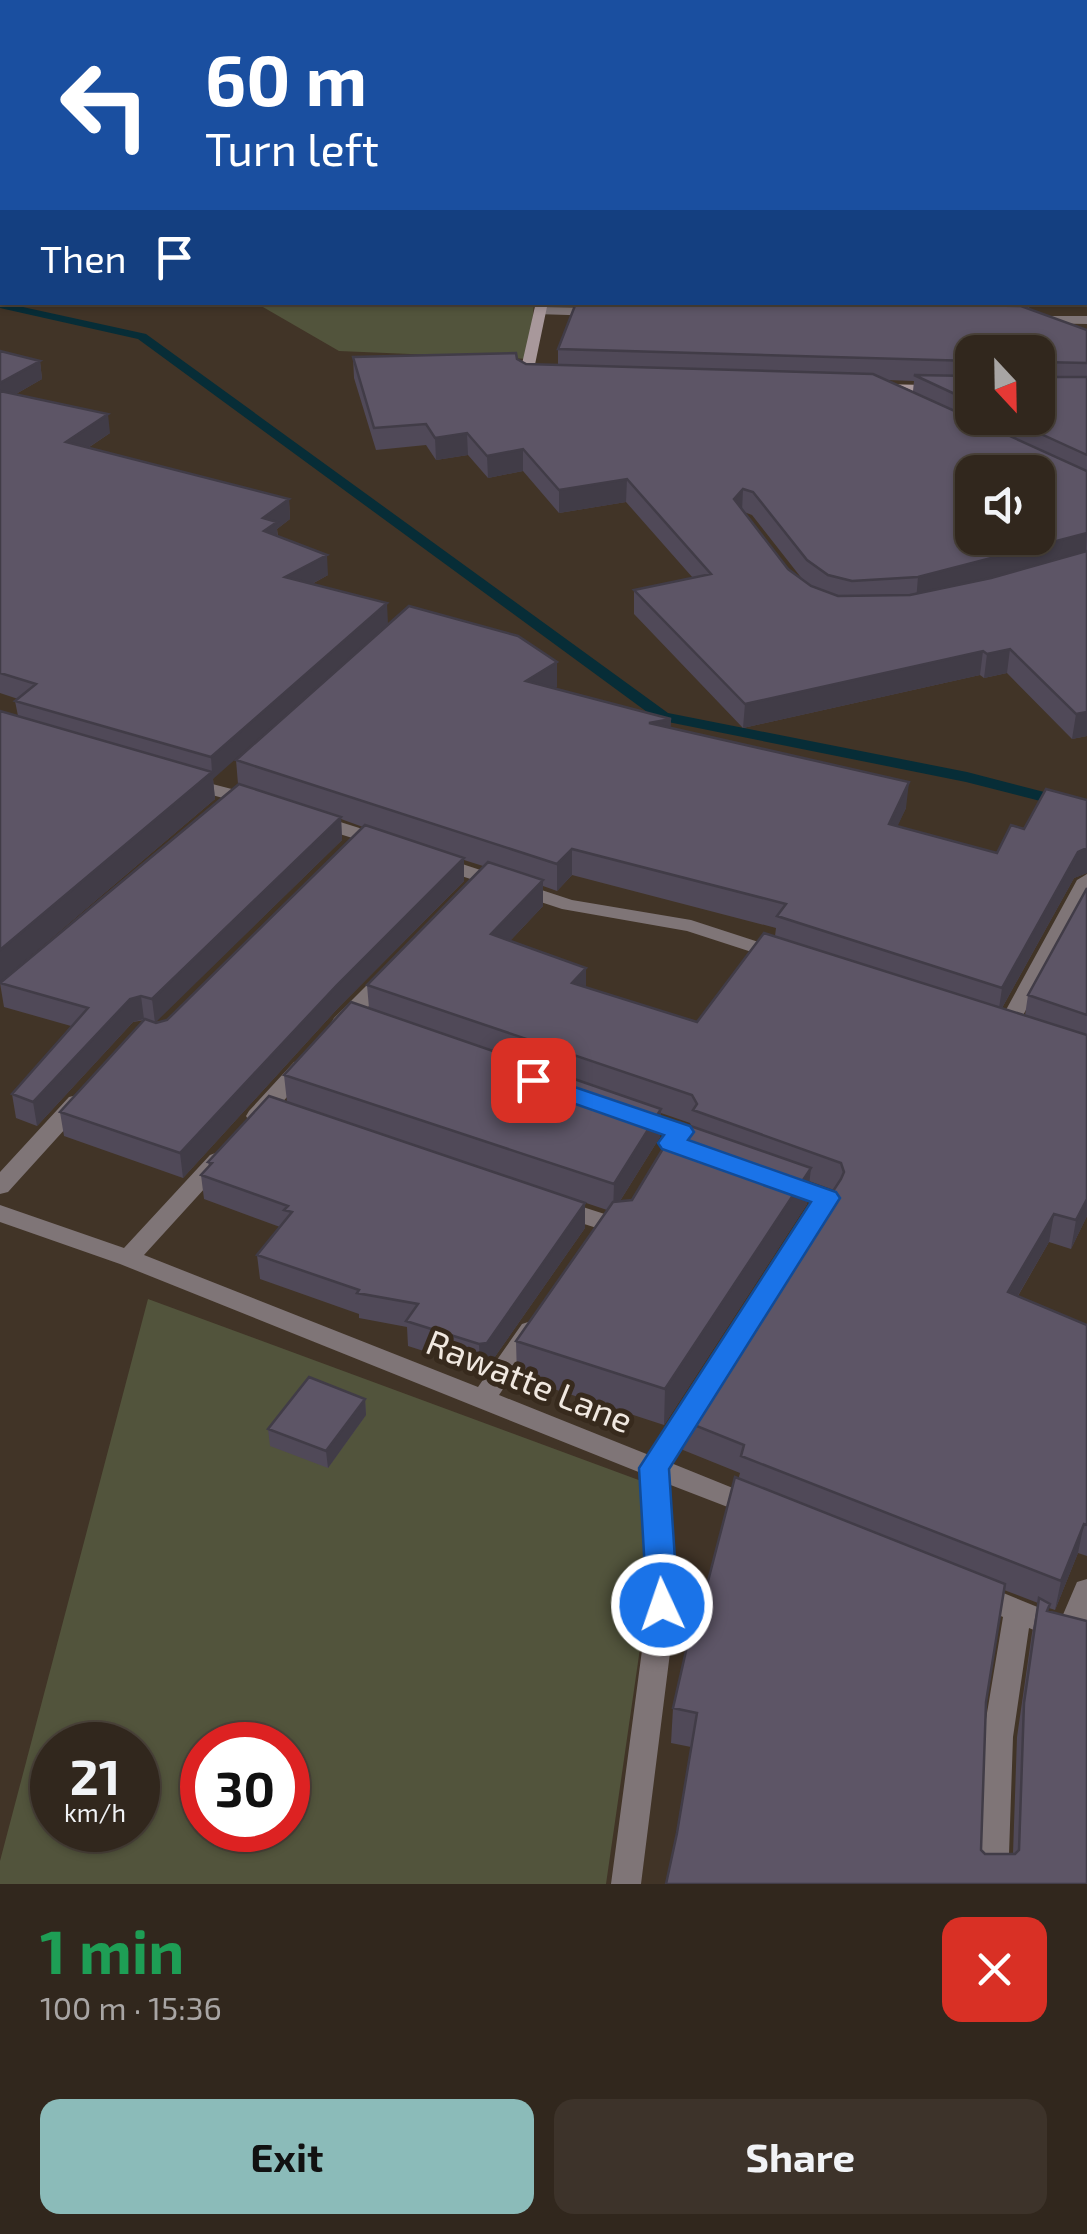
<!DOCTYPE html>
<html lang="en">
<head>
<meta charset="utf-8">
<style>
	:root { --surface:#31271d; --page:#3d332a; --text:#f1f3f6; --muted:#a8a5a4; --line:#4c443b; --accent:#8bbbb9 }
	body { margin:0; font-family:"Exo 2",sans-serif; background:var(--page); color:var(--text); height:100vh; display:flex; flex-direction:column; font-size:38px; white-space:nowrap }
	* { box-sizing:border-box; margin:0 }
	p { font-size:32px; color:var(--muted) }
	.icon { flex:none; width:55px; height:55px; fill:none; stroke:currentColor; stroke-width:2; stroke-linecap:round; stroke-linejoin:round }
	.map { position:relative; height:1884px; overflow:hidden }
	.details { display:flex; flex-direction:column; background:var(--surface); flex:1 }
	.details>* { flex:none }
	.guide { position:absolute; left:0px; top:0px; width:1088px; height:305px; box-shadow:0 2px 8px #0004,0 0 0 2px var(--line); background:#1a4fa0; color:#fff; overflow:hidden }
	.needle { width:65px; rotate:158deg }
	.fabs { position:absolute; left:955px; top:335px; display:grid; gap:20px }
	.fabs a { display:grid; place-items:center; width:100px; height:100px; border-radius:20px; background:var(--surface); box-shadow:0 2px 8px #0004,0 0 0 2px var(--line); font-size:50px }
	.speed { position:absolute; left:30px; top:1722px; display:flex; gap:20px; font-size:50px; font-weight:700; text-align:center }
	.speed>* { display:grid; place-content:center; width:130px; height:130px; border-radius:50%; background:var(--surface); box-shadow:0 2px 8px #0004,0 0 0 2px var(--line); line-height:1 }
	.speed small { font-size:25px; font-weight:400 }
	.speed .limit { border:15px solid #d22; background:#fff; color:#111 }
	.pin { position:absolute; display:grid; place-items:center; width:85px; height:85px; color:#fff; margin:-42px; border-radius:20px; box-shadow:0 5px 15px #0006 }
	.me { position:absolute; width:110px; margin:-55px; rotate:357deg; stroke-linejoin:round; filter:drop-shadow(0 0 8px #0008) }
	.turn { display:flex; align-items:center; gap:35px; height:210px; padding:0 40px; font-size:45px }
	.turn .icon { width:130px; height:130px; stroke-width:2.5 }
	.turn b { display:block; font-size:70px; line-height:85px }
	.then { display:flex; align-items:center; height:95px; padding:0 40px; background:#0003; gap:20px; font-size:38px }
	.round { display:grid; place-items:center; flex:none; width:105px; height:105px; border-radius:20px; background:var(--page) }
	.head { display:flex; align-items:center; justify-content:space-between; height:170px; padding:0 40px }
	h1 { font-size:60px; font-weight:700; line-height:75px; color:#1e9e55 }
	.action { display:flex; gap:20px; margin-top:auto; padding:20px 40px }
	.action a { flex:1; height:115px; border-radius:20px; background:var(--accent); color:#111; font-size:40px; font-weight:700; line-height:115px; text-align:center }
	.action a+a { background:var(--page); color:var(--text) }
	.map>svg:first-child { display:block }
</style>
</head>
<body>
<div class="map">
<svg width="1087" height="1884" viewBox="0 0 1087 1884">
	<rect width="100%" height="100%" fill="#413427"/>
	<path fill="#52543c" fill-rule="evenodd" d="M256,303H534L529,359L339,351Z
		M148,1299L663,1489L606,1884H0V1861ZM52,1745H138V1830H52ZM202,1745H288V1830H202Z"/>
	<g fill="none" stroke-linecap="round" stroke-linejoin="round">
		<path fill="#072d37" fill-rule="evenodd" d="M0,302L146,334L668,713L967,772L1087,803V813L966,782L658,720L138,339L0,308Z"/>
		<path fill="#7f7577" fill-rule="evenodd" d="M1085,258H1087V266H1085Z
			M541,307L600,308L606,312L600,316L536,314L535,311Z
			M1034,316H1087V324L1029,323L1028,320Z
			M189,778L259,796L261,800L252,806L183,787L180,783L183,779Z
			M318,815L388,837L390,841L381,847L311,825L309,821Z
			M441,857L572,900L691,920L786,951L789,955L779,961L687,931L562,909L434,867L431,863Z
			M1087,874V898L1015,1030L1012,1035H998L995,1030L1077,880Z
			M387,970L397,976L394,980L348,1028H334L331,1023L334,1018L380,972Z
			M302,1060L313,1067L310,1072L265,1121H249L246,1116L249,1111L294,1062Z
			M77,1095L85,1097L88,1102L85,1107L8,1192L0,1194V1172L69,1097Z
			M638,1110L689,1127L692,1132L679,1148H663L660,1143L666,1135L630,1122L627,1117L630,1112Z
			M218,1152L226,1155L229,1160L226,1165L144,1255L478,1387L522,1324L531,1321L540,1324L543,1330L499,1395L649,1455L813,1202L776,1188L773,1183L776,1178L784,1175L835,1193L838,1199L671,1463L760,1499L764,1506L760,1513L751,1516L668,1484L676,1605L641,1884H611L648,1605L641,1473L120,1264L0,1222V1205L124,1248L210,1155Z
			M561,1200L614,1217L618,1223L614,1229L606,1231L553,1214L549,1208L553,1202Z
			M1087,1579V1652L1029,1628L1013,1737L1008,1884H978L983,1737L1003,1617L969,1602L965,1594L969,1586L979,1583L1062,1617L1077,1582Z"/>
		<path fill="#a8989b" fill-rule="evenodd" d="M536,302H548L533,374L543,378L536,382L519,377Z
			M880,384L972,386V394L875,391V385Z"/>
		<path fill="#c7b3b6" fill-rule="evenodd" d="M1085,273L1087,274V284L1085,283Z"/>
	</g>
	<path fill="#504958" fill-rule="evenodd" d="M1087,0V252H1085V2Z
		M596,302H1030L1029,309L1087,330V736L1072,739L1007,673L984,678L980,675L743,728L634,614V590L693,578L626,502L559,513L523,471L488,478L468,455L436,460L426,445L376,450L354,378L353,357L517,359L526,364L558,365V349ZM972,352L1038,418H972ZM887,380L914,381L913,391ZM744,512L752,515L803,580L788,569Z
		M0,351L40,361L42,379L16,394L110,433L88,448L289,499L290,519L277,529L278,536L328,575L312,584L213,779L215,799L0,982V711L18,716L15,701L18,699L0,693Z
		M557,687L554,689L671,719L670,728L906,808L897,826L997,853L1024,829L1087,800V873L1074,878L1002,1008L1025,1015L1028,995L1087,888V1216L1071,1249L1049,1242L1018,1296L1087,1325V1556L1078,1553L1055,1610L1049,1608L1048,1611L1087,1884L677,1833L691,1747L671,1743L673,1708L740,1473L683,1450L684,1421L834,1190L809,1181L807,1204L664,1425L517,1377L516,1341L607,1210L340,1120L585,1203V1228L487,1368L480,1369L408,1346L407,1327L359,1318V1314L260,1279L257,1255L280,1227L204,1199L201,1175L209,1166L208,1162L287,1102L284,1075L369,1008L367,985L483,866L464,860V881L338,1008L183,1178L64,1136L60,1112L145,1020L133,1022L37,1126L16,1118L12,1094L71,1026L4,1007L0,983L238,784L236,760ZM341,819L363,827L167,1020L155,1022L342,840ZM572,875L776,928L775,936L697,1022L586,988L510,941L543,906V886L557,891ZM661,1113L690,1123L692,1127L632,1200L620,1201L660,1137ZM1004,1590L1038,1603L1032,1633L1017,1737L1013,1854H985L981,1850L986,1702Z
		M365,1399L366,1415L328,1468L270,1446L268,1429Z"/>
	<path fill="#413c47" d="M2,87V108L0,111V90Z
		M40,361L42,379L0,403V383Z
		M108,414L110,433L68,461L66,442Z
		M467,433L468,455L436,460L435,438Z
		M523,449V471L488,478L487,456Z
		M627,479L626,502L559,513V490Z
		M743,489L742,512L734,499Z
		M289,499L290,519L277,529L278,542L266,551L263,518Z
		M1087,533L1086,555L916,601L918,577Z
		M327,555L328,575L286,598L285,577Z
		M387,603L388,624L213,779L215,799L0,982V950L212,772L211,757Z
		M1010,649L1007,673L984,678L987,654Z
		M983,651L980,675L743,728L745,704Z
		M557,662V687L526,706V681Z
		M1087,712V736L1072,739L1076,714Z
		M671,719L670,744L649,723Z
		M909,782L906,808L886,851L889,824Z
		M341,817L342,840L155,1023L152,999Z
		M1087,848V873L1074,878L998,1015L1002,988L1078,852Z
		M572,849V875L557,891V864Z
		M464,858V881L338,1008L183,1178L180,1153L337,985Z
		M543,880V906L491,961V934Z
		M586,968V996L572,983Z
		M141,996L144,1019L133,1022L37,1126L33,1102L130,999Z
		M661,1109L660,1137L613,1212L614,1184Z
		M811,1168L807,1204L664,1425L665,1389Z
		M1087,1199V1216L1071,1249L1076,1220Z
		M585,1203V1228L487,1368L480,1369L479,1344Z
		M1054,1214L1049,1242L1003,1321L1008,1292Z
		M365,1399L366,1415L328,1468L326,1451Z
		M1084,1524L1078,1553L1055,1610L1061,1581Z"/>
	<path fill="#5d5566" stroke="#413c47" stroke-width="2.5" fill-rule="evenodd" d="M156,0H1087V69H1085V80H1087V146H1086V157H1087V228H1085V2H154Z
		M0,6H2V87L0,90V53H2V42H0Z
		M596,302H820L1021,306L1087,330V363L1041,362L1038,365V352H972V361L558,349L576,303L596,304Z
		M0,351L40,361L0,383Z
		M516,353L517,359L526,364L873,374L1087,471V533L918,577L852,581L828,575L807,560L753,492L743,489L734,499L788,569L811,586L838,596L910,595L991,578L1087,551V712L1076,714L1010,649L987,654L983,651L745,704L634,590L711,574L627,479L559,490L523,449L487,456L467,433L435,438L426,424L374,428L353,357ZM972,472H1038V538H972Z
		M1038,367L1041,377H1087V455L1006,418H1038Z
		M914,375L972,376V402Z
		M0,391L108,414L66,442L289,499L263,518L277,522L264,531L327,555L285,577L387,603L211,757L15,701L36,684L0,673Z
		M409,606L518,636L557,662L526,681L671,719L649,723L909,782L889,824L997,853L1011,825L1024,829L1046,789L1087,800V848L1078,852L1002,988L777,916L786,904L572,849L557,864L236,760Z
		M0,711L212,772L0,950Z
		M239,784L341,817L152,999L141,996L130,999L33,1102L12,1094L88,1008L0,983Z
		M365,825L464,858L337,985L180,1153L60,1112L145,1019L156,1023L167,1020Z
		M488,862L543,880L491,934L586,968L572,983L697,1022L764,933L1087,1035V1199L1076,1220L1054,1214L1008,1292L1087,1325V1525L1084,1524L1061,1581L741,1456L744,1445L684,1421L841,1179L844,1172L841,1163L693,1110L697,1104L692,1095L367,985Z
		M1087,888V1015L1028,995Z
		M351,1002L661,1109L614,1184L284,1075Z
		M269,1096L585,1203L487,1343L479,1344L406,1321L418,1304L357,1293L359,1290L257,1255L292,1212L284,1210L288,1206L201,1175L212,1163L208,1162Z
		M679,1122L811,1168L665,1389L516,1341L613,1202L632,1200Z
		M309,1377L365,1399L326,1451L268,1429Z
		M735,1477L1005,1584L986,1702L981,1850L985,1854H1015L1019,1850L1024,1703L1039,1598L1050,1604L1047,1611L1087,1621V1884H666L677,1833L697,1713L673,1708L696,1607L701,1608Z"/>
	<path fill="#1a73e8" stroke="#114b97" stroke-width="2.5" d="M533,1073L690,1126L694,1132L688,1140L836,1192L840,1198L669,1469L678,1605L673,1614L662,1618L651,1614L647,1605L639,1468L811,1202L662,1149L658,1143L664,1135L524,1086L521,1080L524,1075Z"/>
	<g text-anchor="middle" dominant-baseline="central" stroke-width="10" stroke-linejoin="round" paint-order="stroke">
		<g font-size="35" fill="#f0e8e0" stroke="#372a1d">
			<text transform="translate(530 1380) rotate(22)">Rawatte Lane</text>
		</g>
	</g>
</svg>
<div class="fabs">
<a><svg class="needle" viewBox="-14 -14 28 28"><path d="M0-13l5 13h-10z" fill="#e53935"/><path d="M0 13l5-13h-10z" fill="#a8a5a4"/></svg></a>
<a><svg class="icon" aria-label="sound" viewBox="0 0 24 24"><path d="M4 9h4l5-4v14l-5-4H4zM17 9q2 3 0 6"/></svg></a>
</div>
<div class="speed"><div>21<small>km/h</small></div><div class="limit">30</div></div>
<div class="pin" style="left:533px;top:1080px;background:#d93025"><svg class="icon" aria-label="arrive" viewBox="0 0 24 24"><path d="M6 21V4h12l-3 4 3 4H6"/></svg></div>
<svg class="me" style="left:662px;top:1605px" viewBox="-20 -20 40 40"><circle r="17" fill="#1a73e8" stroke="#fff" stroke-width="3"/><path d="M0-11L8 9 0 5-8 9z" fill="#fff"/></svg>
<div class="guide">
<div class="turn"><svg class="icon" aria-label="left" viewBox="0 0 24 24"><path d="M17 20v-9H6M10 6l-5 5 5 5"/></svg><div><b>60 m</b>Turn left</div></div>
<div class="then">Then<svg class="icon" aria-label="arrive" viewBox="0 0 24 24"><path d="M6 21V4h12l-3 4 3 4H6"/></svg></div>
</div>
</div>
<section class="details">
<div class="head"><div><h1>1 min</h1><p>100 m · 15:36</p></div><a class="round" style="background:#d93025;color:#fff"><svg class="icon" aria-label="close" viewBox="0 0 24 24"><path d="M6 6l12 12M18 6L6 18"/></svg></a></div>
<div class="action"><a>Exit</a><a>Share</a></div>
</section>
</body>
</html>
